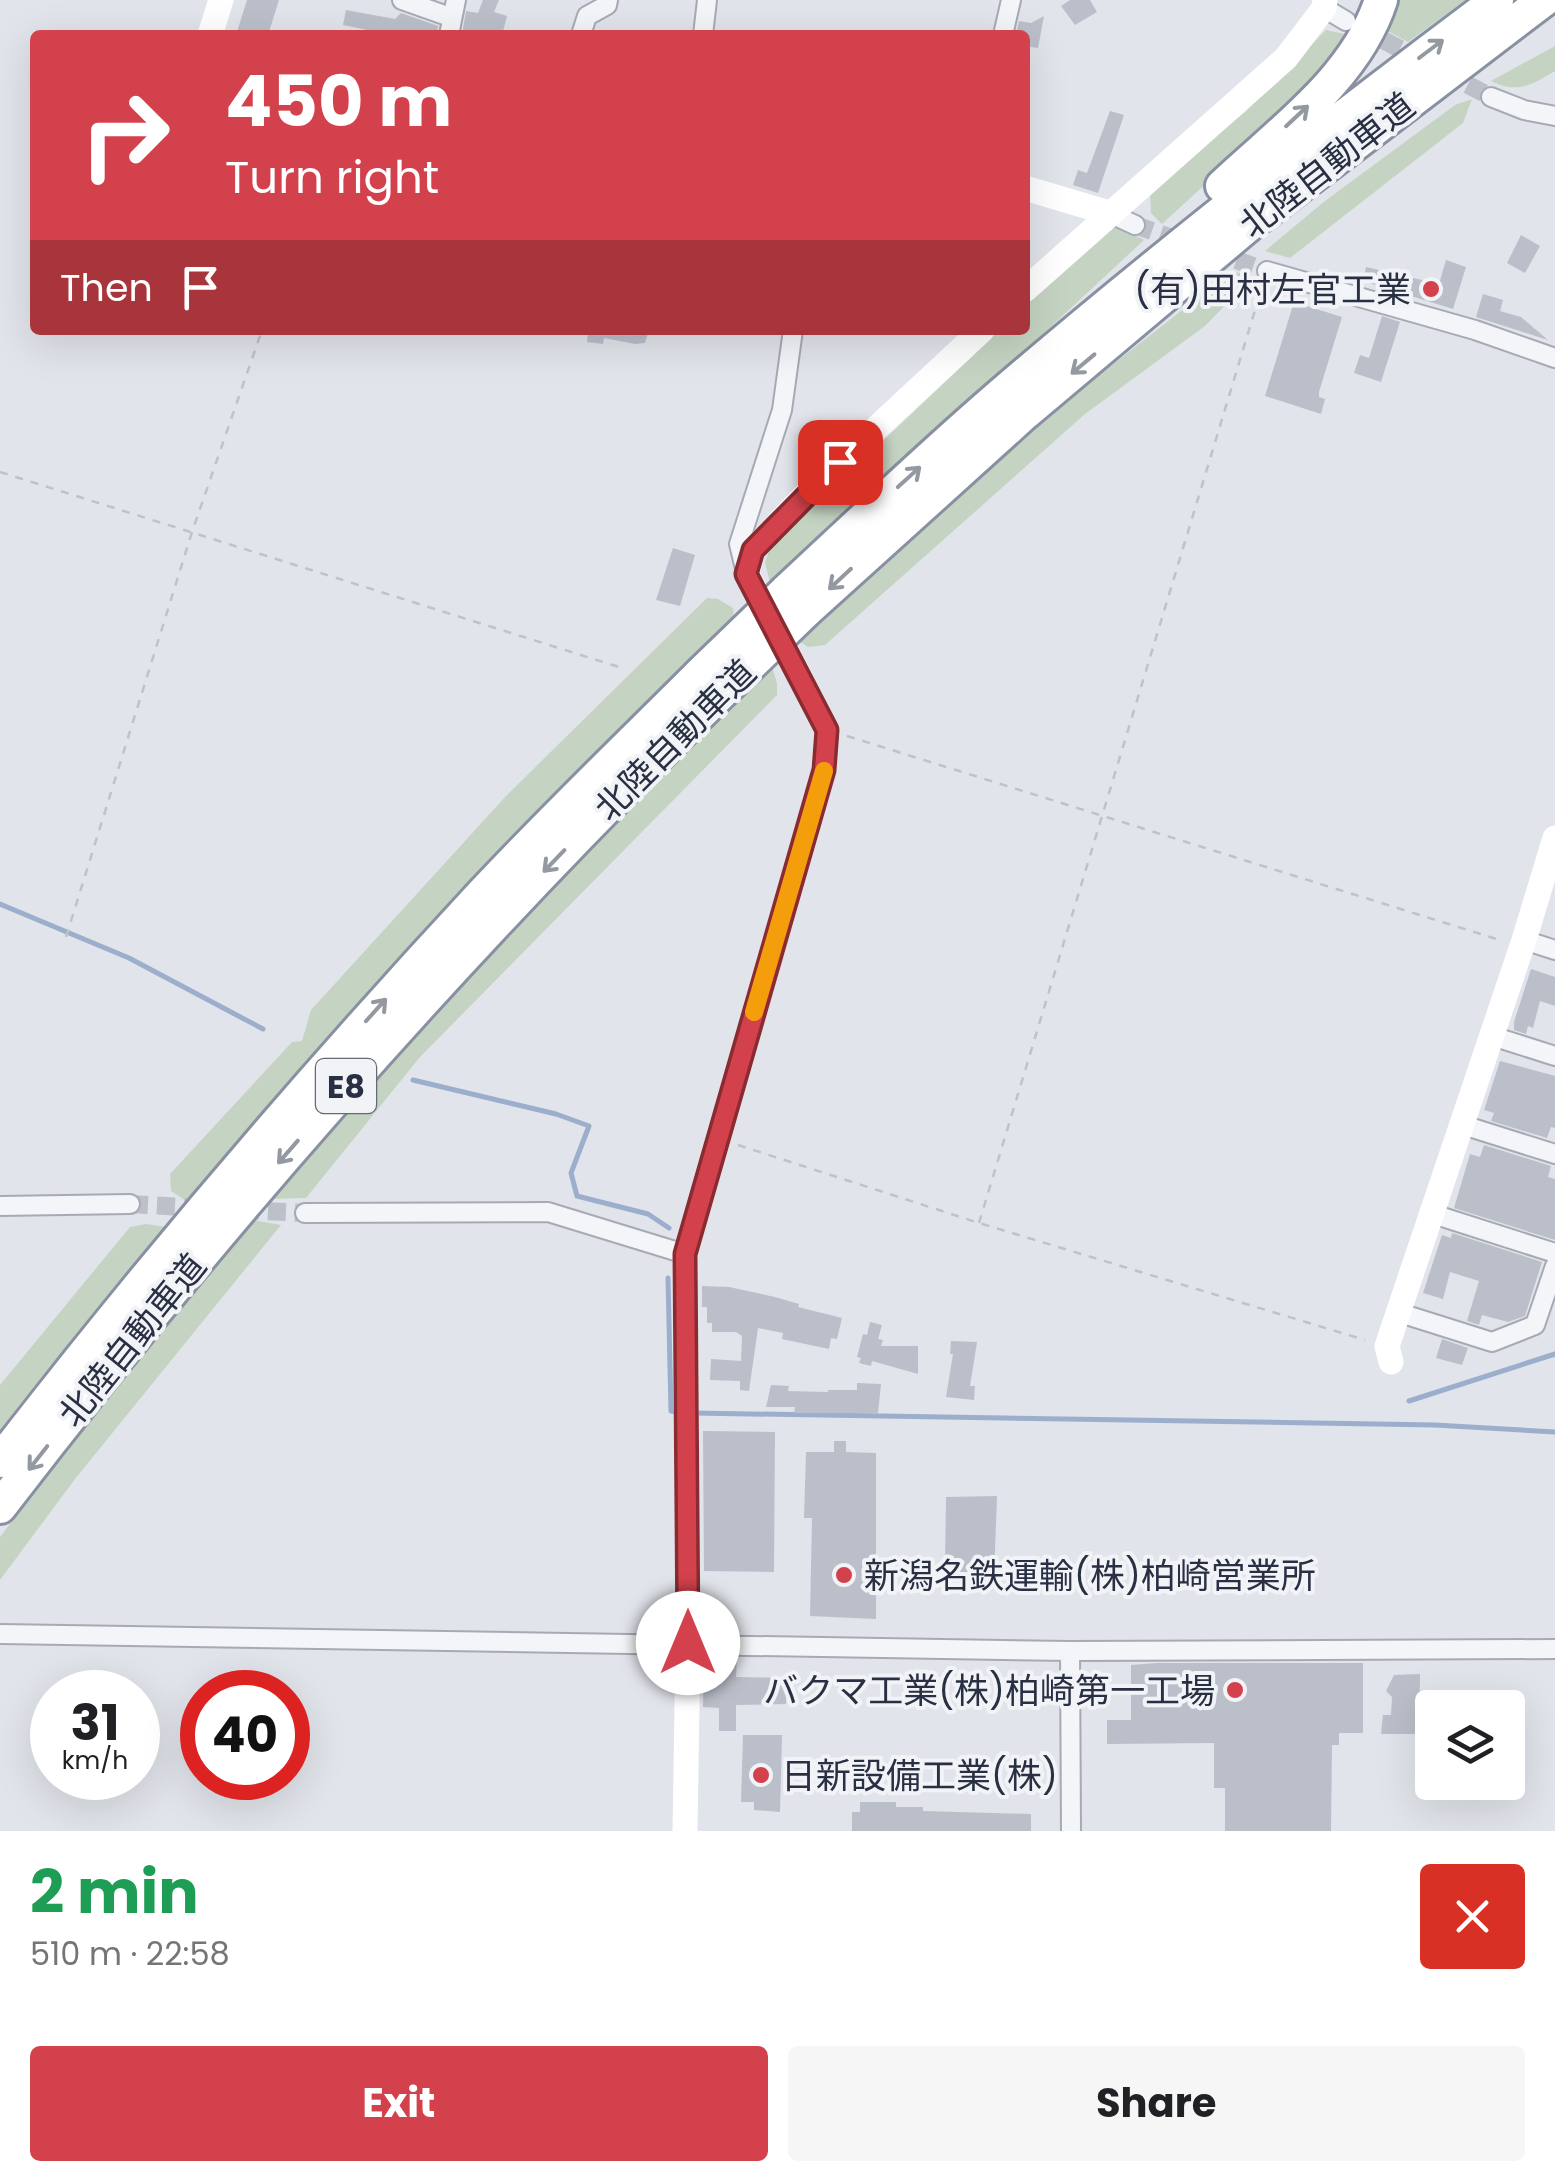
<!DOCTYPE html>
<html lang="en">
<head>
<meta charset="utf-8">
<style>
	:root { --surface:#fff; --page:#f6f6f6; --text:#202124; --muted:#757577; --accent:#d3424c }
	body { margin:0; font-family:Poppins,"Noto Sans JP",sans-serif; background:var(--page); color:var(--text); height:100vh; display:flex; flex-direction:column; font-size:38px; white-space:nowrap }
	* { box-sizing:border-box; margin:0 }
	p { font-size:32px; color:var(--muted) }
	.icon { flex:none; width:55px; height:55px; fill:none; stroke:currentColor; stroke-width:2; stroke-linecap:round; stroke-linejoin:round }
	.map { position:relative; height:1831px; overflow:hidden }
	.sheet { display:flex; flex-direction:column; background:var(--surface); flex:1 }
	.sheet>* { flex:none }
	.top-card { position:absolute; left:30px; top:30px; width:1000px; height:305px; border-radius:10px; box-shadow:0 10px 40px #0002; background:#d3424c; color:#fff; overflow:hidden }
	.buttons { position:absolute; left:1415px; top:1690px; display:grid; gap:20px }
	.buttons a { display:grid; place-items:center; width:110px; height:110px; border-radius:10px; background:var(--surface); box-shadow:0 10px 40px #0002; font-size:50px }
	.speed { position:absolute; left:30px; top:1670px; display:flex; gap:20px; font-size:50px; font-weight:700; text-align:center }
	.speed>* { display:grid; place-content:center; width:130px; height:130px; border-radius:50%; background:var(--surface); box-shadow:0 10px 40px #0002; line-height:1 }
	.speed small { font-size:25px; font-weight:400 }
	.speed .limit { border:15px solid #d22; background:#fff; color:#111 }
	.pin { position:absolute; display:grid; place-items:center; width:85px; height:85px; color:#fff; margin:-42px; border-radius:20px; box-shadow:0 5px 15px #0006 }
	.me { position:absolute; width:110px; margin:-55px; rotate:0deg; stroke-linejoin:round; filter:drop-shadow(0 0 8px #0008) }
	.turn { display:flex; align-items:center; gap:35px; height:210px; padding:0 30px; font-size:45px }
	.turn .icon { width:130px; height:130px; stroke-width:2.5 }
	.turn b { display:block; font-size:70px; line-height:85px }
	.then { display:flex; align-items:center; height:95px; padding:0 30px; background:#0003; gap:20px; font-size:38px }
	.round { display:grid; place-items:center; flex:none; width:105px; height:105px; border-radius:10px; background:var(--page) }
	.summary { display:flex; align-items:center; justify-content:space-between; height:170px; padding:0 30px }
	h1 { font-size:60px; font-weight:700; line-height:75px; color:#1e9e55 }
	.primary-button { display:flex; gap:20px; margin-top:auto; padding:20px 30px }
	.primary-button a { flex:1; height:115px; border-radius:10px; background:var(--accent); color:#fff; font-size:40px; font-weight:700; line-height:115px; text-align:center }
	.primary-button a+a { background:var(--page); color:var(--text) }
	.map>svg:first-child { display:block }
</style>
</head>
<body>
<div class="map">
<svg width="1555" height="1831" viewBox="0 0 1555 1831">
	<rect width="100%" height="100%" fill="#e1e4ea"/>
	<path fill="#c5d4c2" d="M1395,0H1465L1408,42L1384,29Z
		M1326,30L1349,35L1302,95L1162,224L1151,213L1150,190L1244,113Z
		M1555,46V71C1532,85 1517,94 1491,81Z
		M1472,99L1463,123L1290,258L1265,251L1325,201L1455,105Z
		M1117,226L1144,240L771,587L765,562L770,548L1000,330H1025V306L1108,230Z
		M1232,271L1253,277L1205,326L1085,414L825,645L808,647L796,639L1028,431Z
		M707,598L718,599L733,608L734,620L189,1203L171,1191L170,1174L292,1042L302,1041L311,1010L506,796Z
		M772,667L777,683V695L420,1057L306,1198L270,1199L487,952L606,828Z
		M252,1220L281,1225L75,1479L0,1580V1537L64,1453Z
		M146,1224L173,1228L0,1441V1385L130,1227Z"/>
	<g fill="none" stroke-linecap="round" stroke-linejoin="round">
		<path stroke="#9baecb" stroke-width="5" d="M0,904L129,958L263,1029
			M413,1080L556,1114L589,1126L571,1173L577,1196L648,1214L669,1228
			M668,1278L671,1411L677,1412
			M1409,1401L1555,1354
			M693,1413L1435,1425L1555,1432"/>
	</g>
	<path fill="#bbbfca" d="M247,0H279L268,35H236Z
		M483,0H499L494,12L507,16L502,35H462L466,11L478,13Z
		M1070,0H1090L1097,12L1075,25L1061,6Z
		M346,10L395,19L401,13L438,26L437,35H392L343,25Z
		M1044,16L1038,48L1025,46V35H1016L1019,21L1031,23Z
		M1110,111L1124,115L1098,193L1073,185L1078,170L1087,173Z
		M1521,235L1540,246L1525,273L1507,263Z
		M1446,260L1466,267L1453,309L1363,281L1366,267L1439,284Z
		M1483,294L1503,300L1500,311L1521,317L1548,340L1476,317Z
		M1294,302L1342,317L1319,392V397L1325,399L1321,414L1265,396Z
		M1382,316L1400,322L1381,382L1354,373L1360,355L1369,358Z
		M588,330H649L645,343L635,344L604,338L603,344L587,342Z
		M673,548L695,555L680,606L656,600Z
		M1531,969L1555,977V1006L1540,1001L1533,1028L1528,1026L1526,1034L1514,1030V1022Z
		M1500,1061L1555,1076V1128L1551,1127L1547,1138L1491,1121L1494,1113L1484,1110Z
		M1484,1145L1551,1166L1548,1177L1555,1179V1240L1454,1208L1470,1154L1480,1157Z
		M1452,1233L1542,1262L1525,1316L1508,1322L1482,1315L1479,1325L1467,1321L1479,1281L1450,1272L1443,1299L1423,1293L1442,1235L1451,1238Z
		M702,1286L729,1287L775,1297L799,1304L798,1307L842,1318L837,1339L831,1338L829,1349L782,1339L783,1333L758,1328L749,1391L740,1390V1381L710,1380L711,1359L741,1361L742,1336L736,1332H712V1323H707V1307H702Z
		M870,1322L882,1325L878,1339L883,1340L881,1346H918V1374L872,1361L871,1366L859,1363L861,1358L857,1357L863,1334L867,1335Z
		M1442,1339L1468,1348L1462,1365L1436,1358Z
		M951,1341L977,1342L970,1386H975L974,1400L946,1397L953,1354H950Z
		M857,1383L881,1384L878,1413H794L795,1407H766L771,1385L789,1386L788,1391L828,1392V1390H857Z
		M703,1431L775,1432L774,1572L704,1571Z
		M834,1441H846V1452L876,1453V1619L810,1616L812,1518H804L806,1452H834Z
		M997,1496L994,1577H958L960,1564L945,1565L946,1497Z
		M704,1658H737L736,1677L786,1678V1704L736,1705V1731H719V1708L703,1707Z
		M1156,1663H1363V1733H1339V1745H1332L1331,1831H1225V1788H1214V1743L1107,1744V1720H1131V1665Z
		M1420,1674L1419,1734H1381L1383,1715H1391L1392,1697L1386,1691L1394,1675Z
		M743,1735H782L780,1812L754,1810V1802H741Z
		M860,1802H896V1807H923V1811L1031,1814V1831H852V1812H860Z"/>
	<g fill="none" stroke-linecap="round" stroke-linejoin="round">
		<path stroke="#bcc0c9" stroke-width="18" stroke-dasharray="18 9" stroke-linecap="butt" d="M1360,28L1421,60
			M1444,72L1491,97
			M1135,225L1186,243
			M1211,251L1267,271
			M130,1204L205,1208
			M241,1210L305,1213"/>
		<defs>
			<path id="street" d="M402,0L450,17
				M1324,8L1346,21
				M449,35L456,0
				M581,35L587,16L607,5L608,0
				M703,35L707,0
				M1003,35L1011,0
				M1491,97L1524,110L1555,116
				M1109,213L1135,225
				M1267,271L1475,330L1555,358
				M746,573L739,544L782,410L793,330
				M1524,940L1555,950
				M1492,1036L1555,1056
				M1463,1125L1555,1154
				M0,1206L130,1204
				M305,1213L548,1212L685,1254
				M1433,1214L1555,1253
				M1400,1313L1492,1342L1535,1325L1555,1266
				M0,1634L1070,1651L1555,1649
				M1070,1651L1071,1831"/>
			<path id="highway" d="M1222,186C1279,132 1356,78 1381,0
				M786,591C856,526 926,459 999,396C1160,258 1327,127 1497,0
				M805,612L1023,415L1250,224L1544,0
				M0,1461C152,1264 313,1076 482,894C553,818 628,746 701,673
				M0,1507C222,1218 462,947 722,692"/>
		</defs>
		<use href="#street" stroke="#a6aab5" stroke-width="22"/>
		<use href="#highway" stroke="#8890a1" stroke-width="38"/>
		<path stroke="#bfc2c9" stroke-width="2.5" stroke-dasharray="8 8" stroke-linecap="butt" d="M0,472L619,667
			M847,736L1503,941
			M66,937L192,532L262,330
			M738,1145L979,1223L1365,1340
			M979,1223L1262,287"/>
		<use href="#street" stroke="#f4f5f8" stroke-width="18"/>
		<path stroke="#fff" stroke-width="25" d="M210,35L221,0
			M1025,188L1109,213
			M1025,290L1286,58L1324,8L1325,0
			M1391,1362L1387,1346L1524,940L1555,838
			M685,1831L688,1643L685,1254L824,770L827,730L747,574L753,550L811,489L982,330"/>
		<use href="#highway" stroke="#fff" stroke-width="32"/>
		<defs>
			<path id="highway-bridge" d="M701,673L786,591
				M722,692L805,612"/>
		</defs>
		<use href="#highway-bridge" stroke="#8890a1" stroke-width="38" stroke-linecap="butt"/>
		<use href="#highway-bridge" stroke="#fff" stroke-width="32"/>
	</g>
	<defs><path id="oneway-shaft" d="M-6 0H5M1.5-3L5.5 0L1.5 3" fill="none" stroke-width="1.6" stroke-linecap="round" stroke-linejoin="round" transform="scale(2.5)"/></defs>
	<g stroke="#9498a1">
		<use href="#oneway-shaft" transform="translate(1431 49) rotate(-37)"/>
		<use href="#oneway-shaft" transform="translate(1297 116) rotate(-43)"/>
		<use href="#oneway-shaft" transform="translate(1083 364) rotate(140)"/>
		<use href="#oneway-shaft" transform="translate(909 477) rotate(-42)"/>
		<use href="#oneway-shaft" transform="translate(840 579) rotate(137)"/>
		<use href="#oneway-shaft" transform="translate(554 861) rotate(134)"/>
		<use href="#oneway-shaft" transform="translate(376 1010) rotate(-48)"/>
		<use href="#oneway-shaft" transform="translate(288 1152) rotate(131)"/>
		<use href="#oneway-shaft" transform="translate(38 1458) rotate(128)"/>
	</g>
	<g fill="none" stroke-linecap="round" stroke-linejoin="round">
		<defs>
			<path id="route" d="M688,1643L685,1254L824,770L827,730L746,574L753,550L840,462"/>
		</defs>
		<use href="#route" stroke="#892b31" stroke-width="25"/>
		<use href="#route" stroke="#d3424c" stroke-width="18"/>
		<path stroke="#f59e0b" stroke-width="18" d="M754,1012L824,771"/>
	</g>
	<g fill="#d3424c" stroke="#f1f3f7" stroke-width="4">
		<circle cx="1431" cy="289" r="10"/>
		<circle cx="844" cy="1575" r="10"/>
		<circle cx="1235" cy="1690" r="10"/>
		<circle cx="761" cy="1775" r="10"/>
	</g>
	<g text-anchor="middle" dominant-baseline="central" stroke-width="8" stroke-linejoin="round" paint-order="stroke">
		<rect fill="#f1f3f7" stroke="#656a79" stroke-width="2.5" x="316" y="1059" width="60" height="54" rx="8"/>
		<g font-size="32" font-weight="bold" fill="#293043">
			<text x="346" y="1086">E8</text>
		</g>
		<g font-size="35" fill="#293043" stroke="#f1f3f7">
			<text transform="translate(1327 165) rotate(-38)">北陸自動車道</text>
			<text transform="translate(675 740) rotate(-45)">北陸自動車道</text>
			<text transform="translate(132 1340) rotate(-51)">北陸自動車道</text>
		</g>
		<g font-size="35" fill="#293043" stroke="#f1f3f7" text-anchor="end">
			<text x="1411" y="289">(有)田村左官工業</text>
			<text x="864" y="1575" text-anchor="start">新潟名鉄運輸(株)柏崎営業所</text>
			<text x="1215" y="1690">バクマ工業(株)柏崎第一工場</text>
			<text x="781" y="1775" text-anchor="start">日新設備工業(株)</text>
		</g>
	</g>
</svg>
<div class="buttons">
<a><svg class="icon" aria-label="layers" viewBox="0 0 24 24"><path d="M12 4l9 5-9 5-9-5zM3 14l9 5 9-5"/></svg></a>
</div>
<div class="speed"><div>31<small>km/h</small></div><div class="limit">40</div></div>
<div class="pin" style="left:840px;top:462px;background:#d93025"><svg class="icon" aria-label="arrive" viewBox="0 0 24 24"><path d="M6 21V4h12l-3 4 3 4H6"/></svg></div>
<svg class="me" style="left:688px;top:1643px" viewBox="-20 -20 40 40"><circle r="19" fill="#fff"/><path d="M0-13L10 11 0 6-10 11z" fill="#d3424c"/></svg>
<div class="top-card">
<div class="turn"><svg class="icon" aria-label="right" viewBox="0 0 24 24"><path d="M7 20v-9h11M14 6l5 5-5 5"/></svg><div><b>450 m</b>Turn right</div></div>
<div class="then">Then<svg class="icon" aria-label="arrive" viewBox="0 0 24 24"><path d="M6 21V4h12l-3 4 3 4H6"/></svg></div>
</div>
</div>
<section class="sheet">
<div class="summary"><div><h1>2 min</h1><p>510 m · 22:58</p></div><a class="round" style="background:#d93025;color:#fff"><svg class="icon" aria-label="close" viewBox="0 0 24 24"><path d="M6 6l12 12M18 6L6 18"/></svg></a></div>
<div class="primary-button"><a>Exit</a><a>Share</a></div>
</section>
</body>
</html>
